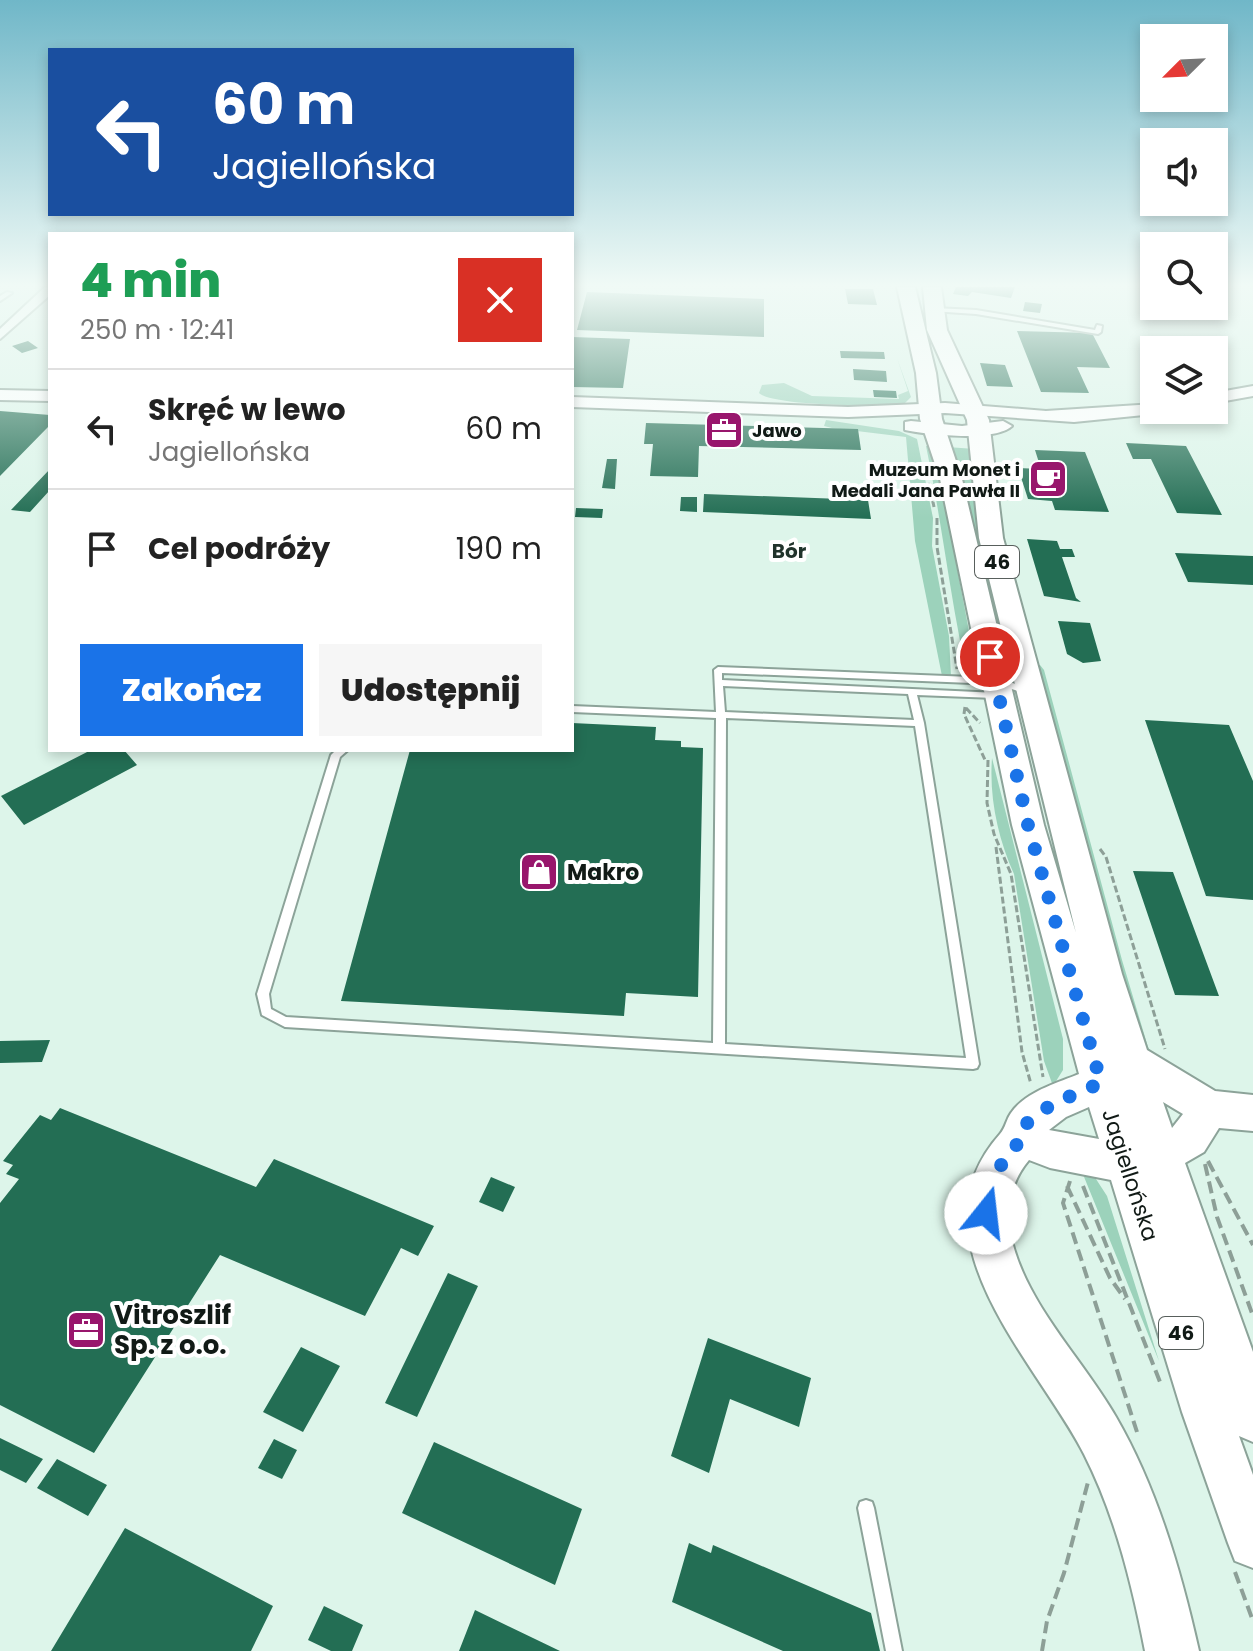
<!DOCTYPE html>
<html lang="pl">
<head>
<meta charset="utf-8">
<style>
	:root { --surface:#fff; --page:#f6f6f6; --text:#222; --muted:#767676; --line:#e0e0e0; --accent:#1a73e8 }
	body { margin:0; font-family:Poppins,sans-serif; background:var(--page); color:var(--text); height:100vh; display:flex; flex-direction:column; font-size:30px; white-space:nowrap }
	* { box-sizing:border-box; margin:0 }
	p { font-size:26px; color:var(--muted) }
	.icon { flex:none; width:44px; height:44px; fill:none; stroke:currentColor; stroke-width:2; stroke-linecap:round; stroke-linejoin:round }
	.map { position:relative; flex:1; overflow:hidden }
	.panel { position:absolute; left:48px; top:232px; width:526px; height:520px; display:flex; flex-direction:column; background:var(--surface); border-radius:0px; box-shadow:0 4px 12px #0003 }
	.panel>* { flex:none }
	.hud { position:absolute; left:48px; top:48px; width:526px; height:168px; border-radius:0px; box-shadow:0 4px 12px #0003; background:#1a4fa0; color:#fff; overflow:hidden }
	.needle { width:52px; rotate:246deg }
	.tools { position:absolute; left:1140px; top:24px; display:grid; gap:16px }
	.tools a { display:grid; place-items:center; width:88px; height:88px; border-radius:0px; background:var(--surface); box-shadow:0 4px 12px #0003; font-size:40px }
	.pin { position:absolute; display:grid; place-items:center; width:68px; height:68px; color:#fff; margin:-34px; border:4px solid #fff; border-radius:50%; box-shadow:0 2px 8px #0007 }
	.me { position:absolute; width:88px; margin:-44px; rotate:16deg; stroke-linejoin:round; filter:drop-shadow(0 0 6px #0008) }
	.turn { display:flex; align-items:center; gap:28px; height:168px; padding:0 32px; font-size:36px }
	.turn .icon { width:104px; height:104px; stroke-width:2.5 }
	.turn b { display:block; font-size:56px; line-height:68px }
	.round { display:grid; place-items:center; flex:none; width:84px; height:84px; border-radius:0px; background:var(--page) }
	.head { display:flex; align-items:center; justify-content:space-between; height:136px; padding:0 32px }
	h1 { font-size:48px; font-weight:800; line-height:60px; color:#1e9e55 }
	.cta { display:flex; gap:16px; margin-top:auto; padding:16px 32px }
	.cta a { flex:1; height:92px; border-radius:0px; background:var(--accent); color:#fff; font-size:32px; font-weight:800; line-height:92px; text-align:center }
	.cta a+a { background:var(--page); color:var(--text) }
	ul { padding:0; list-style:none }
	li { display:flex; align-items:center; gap:24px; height:120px; padding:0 32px; border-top:2px solid var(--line) }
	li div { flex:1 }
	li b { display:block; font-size:30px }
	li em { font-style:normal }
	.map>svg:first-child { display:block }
</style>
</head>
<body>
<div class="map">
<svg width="1253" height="1651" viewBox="0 0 1253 1651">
	<rect width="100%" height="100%" fill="#ddf5ea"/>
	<path fill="#9cd2bb" d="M897,358L911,397L904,404C881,407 772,406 759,393L762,385L784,383L812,396L899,399L898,395L908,391Z
		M826,420L899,431L917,439L933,518L932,546L949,636L951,677L942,676L915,541L906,437L832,428L824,426Z
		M926,446H934L972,647L961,646C948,579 940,513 926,446Z
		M947,447L975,449L1010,649L997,648Z
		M1031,665H1040L1044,670L1122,960L1148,1047L1158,1065L1146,1056Z
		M992,758L1063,1039V1070L1053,1086L1044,1061L1014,874C998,838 989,798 992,758Z
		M1080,1167L1096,1179L1107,1196L1159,1361Z"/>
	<path fill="#236e54" d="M956,287H1015L1011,298L972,292L968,296L953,294Z
		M845,289H873L877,305L848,304Z
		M587,292L764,299V337L577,330Z
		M1025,302L1042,304L1040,313L1023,311Z
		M1017,331L1092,333L1110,368L1077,367L1089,393L1041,392Z
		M572,337L630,339L623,388L572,387Z
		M1156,340L1208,348V350H1154Z
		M28,341L38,348L22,353L12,346Z
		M840,351L884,352L885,359L841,358Z
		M980,363L1005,365L1013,387L987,386Z
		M853,369L886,371L887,382L854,380Z
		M873,390L896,391L897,398L874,397Z
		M0,411L50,415L48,427L0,476Z
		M646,423L858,429L861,450L699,446L698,477L650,476L653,444H644Z
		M1126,443L1186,446L1222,515L1177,513L1151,459H1133Z
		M1035,450L1085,452L1109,512L1055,510L1052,501L1028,499L1018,468L1041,469Z
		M607,459H617L615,489L602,488Z
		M50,469V490L30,512L11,510Z
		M704,494L868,500L871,519L703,512Z
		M681,497H697V512L680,511Z
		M576,508L603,509L602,518L575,517Z
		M1027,539L1057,541L1060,549H1072L1075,557H1062L1076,598L1081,602L1044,596Z
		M1175,553L1253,556V585L1188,582Z
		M1058,621L1090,623L1101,661L1083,663L1067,654Z
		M1145,720L1229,725L1253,781V900L1206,896Z
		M572,723L656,727L655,740L681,741V747L703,748L698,997L626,993L624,1016L341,1001L410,750H572Z
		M91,750H124L137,765L24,825L1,796Z
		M1133,871L1173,872L1219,996L1175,995Z
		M50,1040L42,1062L0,1063V1041Z
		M60,1108L256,1187L274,1159L434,1226L418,1256L401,1248L365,1316L220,1255L94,1453L0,1405V1203L19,1179L6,1174L13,1165L3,1161L40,1115L51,1120Z
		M491,1177L515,1187L503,1212L479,1202Z
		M448,1273L478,1286L417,1417L385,1403Z
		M708,1338L811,1378L799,1427L730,1399L709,1473L671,1456Z
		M301,1347L340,1366L303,1432L263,1412Z
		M0,1438L43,1459L26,1483L0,1470Z
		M274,1439L297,1450L282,1479L258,1468Z
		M434,1442L582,1509L555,1585L402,1513Z
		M57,1459L107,1485L88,1516L37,1488Z
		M125,1528L273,1606L251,1651H51Z
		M689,1543L711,1553L713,1545L871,1613L880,1651H783L672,1602Z
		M324,1606L363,1625L352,1651H331L308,1640Z
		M475,1610L560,1651H459Z"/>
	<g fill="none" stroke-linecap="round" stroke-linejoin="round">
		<defs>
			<path id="service" d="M7,292L12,293L0,301V296Z
				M934,308L976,310L1095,330L1097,325L1102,326L1101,332L1098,334L976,314L932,311V309Z
				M718,667L997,678L1031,689L1032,691L1028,694L996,684L722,673V680L998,693L999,695L998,697L995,698L917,695L924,723L979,1064L977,1068L973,1069L285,1027L262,1015L257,994L331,755L336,750H348L340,757L269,994L271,1009L286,1017L713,1043L716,718L572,712V706L716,712L714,670ZM723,686L908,694L914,720L725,712ZM726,718L915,726L966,1058L725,1044Z
				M866,1500L872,1502L874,1508L902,1651H886L858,1508L860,1502Z"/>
			<path id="minor" d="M45,287H50V295L0,339V329Z"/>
			<path id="tertiary" d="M1253,386V396L1214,403V393Z
				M0,390L50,391V401L0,400Z
				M572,397L848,407L945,403L1046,411L1154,404V410H1162L1154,414L1074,422L945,413L848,417L572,407Z
				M911,421L962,426L1003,421L1012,426C995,442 928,435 905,430V422Z"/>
			<path id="primary" d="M897,287H915L936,373L942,419L962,479L1044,825L1076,933L979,538L967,420L927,330L923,287H941L947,330L989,420L1003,538L1122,974L1147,1050L1215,1091L1253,1095V1131L1219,1128L1204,1152L1185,1163L1253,1352V1442L1239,1436L1253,1475V1568L1235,1561L1228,1543L1182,1412L1111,1180L1050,1168L1029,1160C1008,1185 1005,1214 1013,1245C1030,1308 1084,1361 1116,1417C1157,1488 1181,1571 1199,1651H1145C1132,1584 1115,1515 1084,1454C1037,1362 907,1238 1000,1134C1006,1127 1006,1120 1011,1113C1025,1092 1057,1083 1079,1074L1012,825L940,479L920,419L916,373ZM1163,1102L1183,1114L1172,1128L1171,1125ZM1089,1107L1099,1139L1049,1130L1066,1117Z"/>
		</defs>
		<use href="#service" stroke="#8ca399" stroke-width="4"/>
		<use href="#minor" stroke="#8ca399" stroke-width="4"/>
		<use href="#tertiary" stroke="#8ca399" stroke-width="4"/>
		<use href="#primary" stroke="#8ca399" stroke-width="4"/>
		<path stroke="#8d9f97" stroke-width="2" stroke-dasharray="5 3" stroke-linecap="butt" d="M927,475L933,504"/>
		<path stroke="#8d9f97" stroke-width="3" stroke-dasharray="7 3" stroke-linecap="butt" d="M933,502L934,507
			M937,518V547L957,669
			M965,707L964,714L986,762
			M966,708L980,723
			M988,760L987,803L994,834L1011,874L1043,1077
			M996,847L1022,1052L1031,1084
			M1100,849L1106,857L1165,1049"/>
		<path stroke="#8d9f97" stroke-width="4" stroke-dasharray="12 6" stroke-linecap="butt" d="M1208,1161L1253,1245
			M1205,1164L1217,1217L1253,1316
			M1070,1181L1063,1203L1137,1432
			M1067,1186L1110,1278L1125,1299
			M1083,1186L1162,1387
			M1235,1572L1253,1621
			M1042,1651L1047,1621L1064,1573L1088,1482"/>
		<use href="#service" fill="#fff" fill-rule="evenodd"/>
		<use href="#minor" fill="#fff" fill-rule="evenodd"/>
		<use href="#tertiary" fill="#fff" fill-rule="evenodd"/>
		<use href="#primary" fill="#fff" fill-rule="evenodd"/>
	</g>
	<linearGradient id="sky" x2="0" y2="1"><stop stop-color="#70b7c8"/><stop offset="0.55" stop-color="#f0faf6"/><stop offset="1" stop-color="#f0faf6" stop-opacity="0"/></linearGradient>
	<rect width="1253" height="518" fill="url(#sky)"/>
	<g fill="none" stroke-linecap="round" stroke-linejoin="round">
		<path stroke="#1a73e8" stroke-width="14" stroke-dasharray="0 25.2" d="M986,1213C990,1194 995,1173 1006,1157C1016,1144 1024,1141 1026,1124L1052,1104L1101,1083L1028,825L990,657"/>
	</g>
	<defs>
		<symbol id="office-square" viewBox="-11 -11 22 22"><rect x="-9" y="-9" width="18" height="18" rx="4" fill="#98166c" stroke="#fff"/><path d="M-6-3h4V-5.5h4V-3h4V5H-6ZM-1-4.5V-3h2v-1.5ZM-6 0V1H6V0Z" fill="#fff"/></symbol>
		<symbol id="cafe-square" viewBox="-11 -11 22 22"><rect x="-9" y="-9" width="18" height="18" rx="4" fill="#98166c" stroke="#fff"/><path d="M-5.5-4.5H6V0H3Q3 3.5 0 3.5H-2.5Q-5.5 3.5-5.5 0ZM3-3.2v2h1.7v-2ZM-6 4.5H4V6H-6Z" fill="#fff"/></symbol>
		<symbol id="shop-square" viewBox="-11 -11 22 22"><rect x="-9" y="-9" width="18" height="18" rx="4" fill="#98166c" stroke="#fff"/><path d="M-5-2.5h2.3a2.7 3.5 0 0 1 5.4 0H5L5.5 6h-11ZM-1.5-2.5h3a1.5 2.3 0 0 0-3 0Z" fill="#fff"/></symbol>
	</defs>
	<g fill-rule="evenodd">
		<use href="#office-square" x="702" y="408" width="44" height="44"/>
		<use href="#cafe-square" x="1026" y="457" width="44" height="44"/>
		<use href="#shop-square" x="517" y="850" width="44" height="44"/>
		<use href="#office-square" x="64" y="1308" width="44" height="44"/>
	</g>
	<g text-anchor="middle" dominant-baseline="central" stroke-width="8" stroke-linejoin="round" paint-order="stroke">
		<g font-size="18" font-weight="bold" fill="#111a16" stroke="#fff" text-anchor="start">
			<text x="752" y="430">Jawo</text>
			<text x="1020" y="469" text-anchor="end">Muzeum Monet i<tspan x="1020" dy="21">Medali Jana Pawła II</tspan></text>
		</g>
		<g font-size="20" font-weight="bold" fill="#20332b" stroke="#fff">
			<text x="789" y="551">Bór</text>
		</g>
		<g fill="#fff" stroke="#585f5c" stroke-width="2">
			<rect x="975" y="546" width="44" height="32" rx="6"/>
			<rect x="1159" y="1317" width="44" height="32" rx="6"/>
		</g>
		<g font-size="20" font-weight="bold" fill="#111a16">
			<text x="997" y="562">46</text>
			<text x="1181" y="1333">46</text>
		</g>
		<g font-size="22" font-weight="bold" fill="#111a16" stroke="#fff" text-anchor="start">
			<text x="567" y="872">Makro</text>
		</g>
		<g font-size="22" fill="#111a16" stroke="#fff">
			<text transform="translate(1130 1175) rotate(72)">Jagiellońska</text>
		</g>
		<g font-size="26" font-weight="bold" fill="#111a16" stroke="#fff" text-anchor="start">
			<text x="114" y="1315">Vitroszlif<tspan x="114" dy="30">Sp. z o.o.</tspan></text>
		</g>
	</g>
</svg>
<div class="tools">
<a><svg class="needle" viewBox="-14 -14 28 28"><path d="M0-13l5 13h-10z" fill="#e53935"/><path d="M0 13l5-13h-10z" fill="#767676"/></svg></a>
<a><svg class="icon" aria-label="sound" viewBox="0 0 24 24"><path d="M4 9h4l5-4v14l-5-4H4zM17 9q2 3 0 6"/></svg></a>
<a><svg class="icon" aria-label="search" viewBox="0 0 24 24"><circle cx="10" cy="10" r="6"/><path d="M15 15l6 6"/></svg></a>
<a><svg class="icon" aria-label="layers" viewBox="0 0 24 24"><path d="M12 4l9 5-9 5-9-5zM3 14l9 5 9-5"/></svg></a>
</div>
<div class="pin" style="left:990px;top:657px;background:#d93025"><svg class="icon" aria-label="arrive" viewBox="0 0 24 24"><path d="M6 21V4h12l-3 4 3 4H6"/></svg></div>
<svg class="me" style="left:986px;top:1213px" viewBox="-20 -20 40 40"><circle r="19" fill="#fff"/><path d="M0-13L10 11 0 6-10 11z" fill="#1a73e8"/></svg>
<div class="hud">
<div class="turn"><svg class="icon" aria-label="left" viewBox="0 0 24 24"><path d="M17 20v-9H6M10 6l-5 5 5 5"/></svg><div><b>60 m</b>Jagiellońska</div></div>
</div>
<section class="panel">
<div class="head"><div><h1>4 min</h1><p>250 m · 12:41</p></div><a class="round" style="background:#d93025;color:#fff"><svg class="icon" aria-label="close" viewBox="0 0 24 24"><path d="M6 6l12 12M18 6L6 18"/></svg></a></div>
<ul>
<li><svg class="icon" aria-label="left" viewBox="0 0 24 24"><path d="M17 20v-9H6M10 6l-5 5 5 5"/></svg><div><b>Skręć w lewo</b><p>Jagiellońska</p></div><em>60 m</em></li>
<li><svg class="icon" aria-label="arrive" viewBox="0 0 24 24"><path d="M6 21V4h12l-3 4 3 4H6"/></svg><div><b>Cel podróży</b></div><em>190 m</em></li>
</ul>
<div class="cta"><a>Zakończ</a><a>Udostępnij</a></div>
</section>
</div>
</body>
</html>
